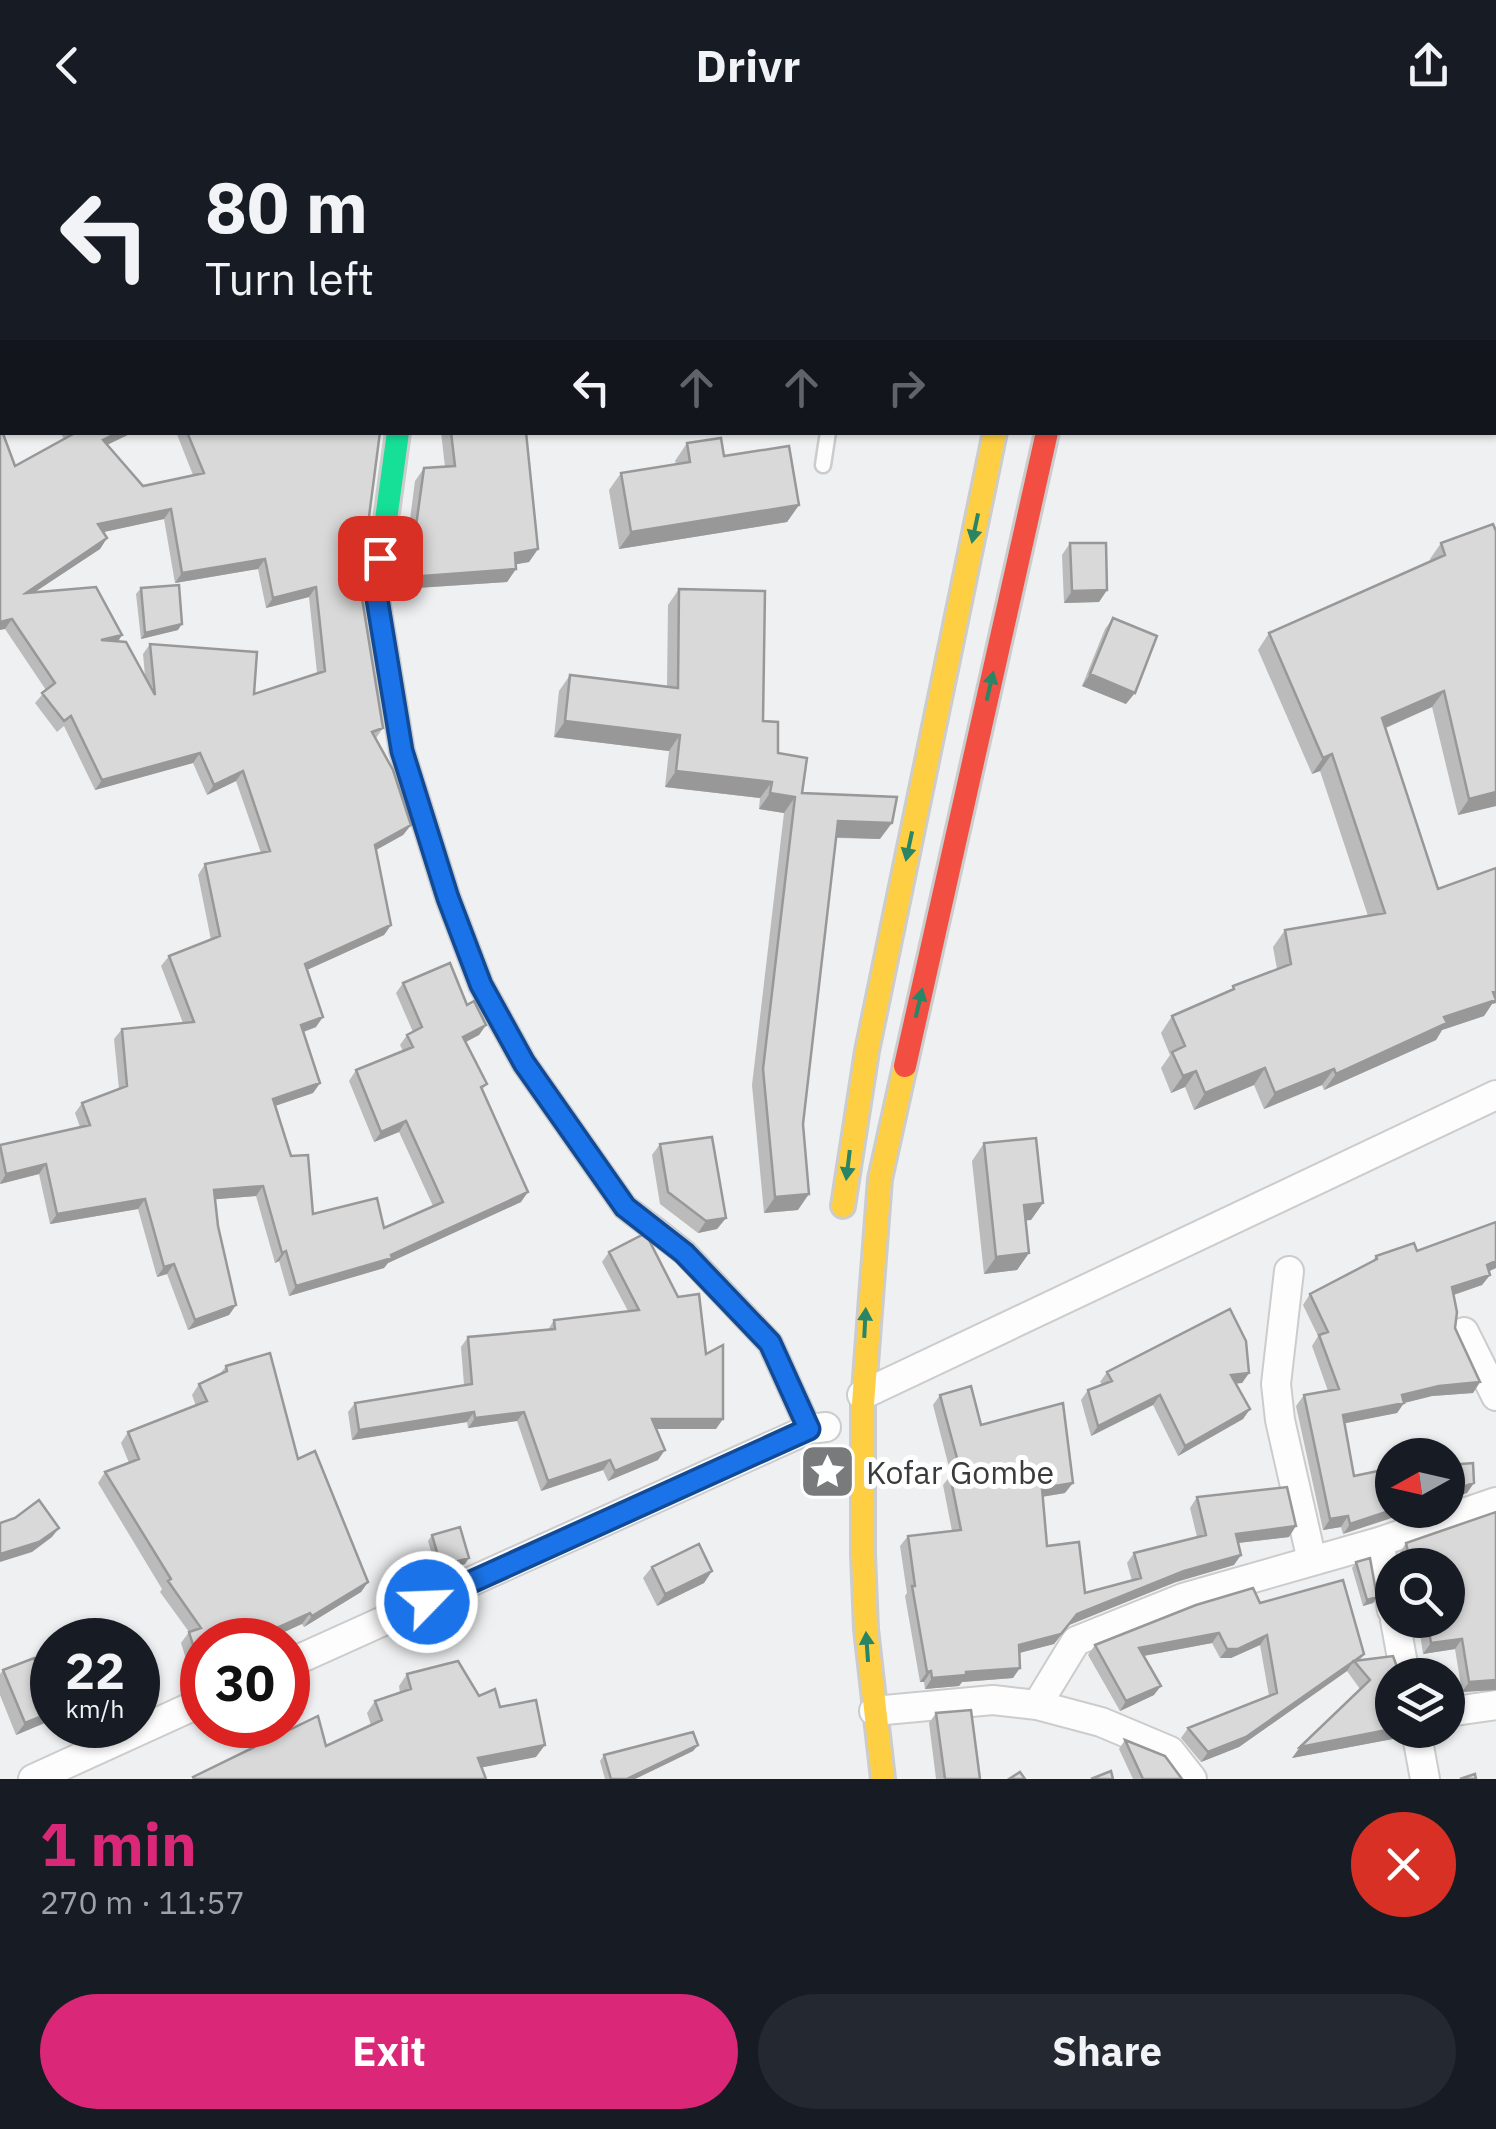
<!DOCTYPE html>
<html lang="en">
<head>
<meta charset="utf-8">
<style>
	:root { --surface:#171b24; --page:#242831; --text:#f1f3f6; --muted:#9ea1a6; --accent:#db2777 }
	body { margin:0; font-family:"IBM Plex Sans",sans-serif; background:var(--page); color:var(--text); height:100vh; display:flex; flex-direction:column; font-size:38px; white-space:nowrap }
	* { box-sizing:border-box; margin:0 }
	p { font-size:32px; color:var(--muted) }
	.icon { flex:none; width:55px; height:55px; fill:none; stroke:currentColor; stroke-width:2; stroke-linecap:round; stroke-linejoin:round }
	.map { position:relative; height:1649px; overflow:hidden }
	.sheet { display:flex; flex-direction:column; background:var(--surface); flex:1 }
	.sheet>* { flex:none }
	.guide { position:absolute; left:0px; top:0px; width:1498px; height:305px; box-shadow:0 2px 8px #0004; background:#171b24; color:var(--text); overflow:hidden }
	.needle { width:65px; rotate:262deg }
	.fabs { position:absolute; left:1375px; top:1308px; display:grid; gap:20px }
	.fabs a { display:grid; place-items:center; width:90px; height:90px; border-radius:50%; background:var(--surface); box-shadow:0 2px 8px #0004; font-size:50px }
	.speed { position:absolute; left:30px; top:1488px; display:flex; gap:20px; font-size:50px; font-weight:700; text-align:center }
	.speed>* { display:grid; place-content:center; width:130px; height:130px; border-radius:50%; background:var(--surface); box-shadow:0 2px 8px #0004; line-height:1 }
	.speed small { font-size:25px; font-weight:400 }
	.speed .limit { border:15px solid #d22; background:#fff; color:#111 }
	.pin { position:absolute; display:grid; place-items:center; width:85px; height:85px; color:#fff; margin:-42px; border-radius:20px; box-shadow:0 5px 15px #0006 }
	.me { position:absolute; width:110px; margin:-55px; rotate:66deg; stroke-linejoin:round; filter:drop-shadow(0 0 8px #0008) }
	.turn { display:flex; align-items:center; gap:35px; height:210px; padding:0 40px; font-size:45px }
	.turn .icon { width:130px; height:130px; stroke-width:2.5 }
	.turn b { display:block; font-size:70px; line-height:85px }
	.lanes { display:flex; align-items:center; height:95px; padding:0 40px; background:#0003; justify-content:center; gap:50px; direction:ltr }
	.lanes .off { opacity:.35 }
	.round { display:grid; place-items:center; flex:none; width:105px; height:105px; border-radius:52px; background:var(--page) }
	.headline { display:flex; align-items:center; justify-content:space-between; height:170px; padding:0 40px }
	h1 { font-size:60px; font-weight:800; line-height:75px; color:var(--accent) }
	.action { display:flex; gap:20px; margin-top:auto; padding:20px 40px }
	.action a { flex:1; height:115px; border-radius:60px; background:var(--accent); color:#fff; font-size:40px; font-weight:800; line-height:115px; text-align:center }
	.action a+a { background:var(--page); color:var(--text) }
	header { display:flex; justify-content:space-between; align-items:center; height:130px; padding:0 40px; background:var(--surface); font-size:45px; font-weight:800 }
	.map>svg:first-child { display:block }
</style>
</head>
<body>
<header><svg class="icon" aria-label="back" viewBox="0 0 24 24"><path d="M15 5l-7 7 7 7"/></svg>Drivr<svg class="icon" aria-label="share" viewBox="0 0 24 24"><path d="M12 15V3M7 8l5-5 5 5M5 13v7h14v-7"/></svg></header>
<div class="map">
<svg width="1496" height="1649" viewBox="0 0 1496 1649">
	<rect width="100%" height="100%" fill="#eff0f1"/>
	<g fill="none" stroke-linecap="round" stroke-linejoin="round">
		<defs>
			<path id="lane" d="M664,0L666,2
				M908,2L910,0
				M823,335L828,302"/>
			<path id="street" d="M239,0L245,2
				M357,0V2
				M1289,1141L1276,1254L1280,1290L1312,1431
				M1464,1202L1496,1266
				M862,1265L1496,965
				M1379,1412L1392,1480
				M1395,1490L1405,1545
				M288,1534L809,1299L826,1297
				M1037,1575L1076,1511L1183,1468L1379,1412L1496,1372
				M874,1581L993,1570L1037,1575L1101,1592L1170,1621L1192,1649
				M1448,1582L1496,1575
				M1416,1600L1425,1649
				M33,1649L202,1572"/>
			<path id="fast" d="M1114,2L1115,0
				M398,302L376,463L402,621L448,768L481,855L524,933L625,1077L657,1101"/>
			<path id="slow" d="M1057,0V2
				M843,1076L867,921L995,302
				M657,1101L685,1123L770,1213L809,1299
				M883,1649L866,1499L863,1424V1274L880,1049L905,936"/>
			<path id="jam" d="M905,936L1047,302"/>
		</defs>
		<use href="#lane" stroke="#cccccd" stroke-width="19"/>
		<use href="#street" stroke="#cccccd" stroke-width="32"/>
		<use href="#fast" stroke="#cccccd" stroke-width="28"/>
		<use href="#slow" stroke="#cccccd" stroke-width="28"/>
		<use href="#jam" stroke="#cccccd" stroke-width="28"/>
		<use href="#lane" stroke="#fdfdfd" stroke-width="14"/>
		<use href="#street" stroke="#fdfdfd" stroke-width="28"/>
		<use href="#fast" stroke="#16e098" stroke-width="22"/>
		<use href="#slow" stroke="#ffcf43" stroke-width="22"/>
		<use href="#jam" stroke="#f24e42" stroke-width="22"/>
	</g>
	<path fill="#bbb" fill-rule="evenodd" d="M389,0H448L449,2H390Z
		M552,0H630V2H552Z
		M60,302H134L107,315L143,356L193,345L176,302H380L360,456L383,598L376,608L411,695L403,705L376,720L391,795L384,805L307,840L316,897L304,902L320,953L313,963L275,976L291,1026L313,1084L384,1098L433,1076L399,1002L374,1012L349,951L356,940L403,921L400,915L407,905L413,902L396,863L403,853L467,875L486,895L479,905L466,912L487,954L482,960L521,1072L388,1133L384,1138L289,1166L279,1131L275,1133L256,1066L215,1069L218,1096L236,1175L229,1185L188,1200L167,1144L157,1147L138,1079L50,1094L39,1044L0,1054V1015L80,997L75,983L82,973L119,959L114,909L122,899L183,893L161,836L169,826L211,810L198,745L205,734L261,723L236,651L207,665L193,633L95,660L64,596L57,602L35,573L46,560L5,499L15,336L64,309ZM164,389L175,453L258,439L266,478L309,467L317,543L254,564L150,514L143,524L145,546L118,512L122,505L35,462L100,419L107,408L103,402Z
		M441,302H526L538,419L529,432L516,434V439L507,452L401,459L415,351L424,338L445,337Z
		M687,313L799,375L787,392L619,419L609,360L621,343L676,334L675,331Z
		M1493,394L1496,676L1458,685L1432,577L1386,598L1438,759L1496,738V873L1492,874L1484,886L1442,900L1436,910L1324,960L1322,955L1264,979L1254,955L1194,980L1185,957L1171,963L1161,938L1170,925L1161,903L1172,886L1230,861L1233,856L1277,839L1273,817L1285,800L1368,786L1320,641L1312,644L1258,520L1269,503L1430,432V429L1441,413Z
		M1070,413L1107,460L1099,472L1064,473L1062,425Z
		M141,458L178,500L141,509L136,464Z
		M679,459L763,591L778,623L802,663L880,709L836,708L803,994L798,1080L764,1083L752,955L784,683L759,679L760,668L665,657L669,621L554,607L559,561L570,545L667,556L668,475Z
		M1113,488L1126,574L1082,556L1105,499Z
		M984,1013L1043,1073L1031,1090H1026L1029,1123L1017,1140L984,1144L972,1031Z
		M660,1014L726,1088L717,1099L698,1103L660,1074L652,1025Z
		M1496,1092V1138L1489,1141L1490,1145L1482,1155L1454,1165L1455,1198L1480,1252L1473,1263L1432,1266L1404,1273L1397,1283L1345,1293L1354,1346L1392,1338L1343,1404L1341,1397L1323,1400L1296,1276L1304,1265L1328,1261L1312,1216L1318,1206L1303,1175L1310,1164L1372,1132L1376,1126L1417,1121Z
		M609,1122L716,1299H656L658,1330L608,1351L603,1340L541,1361L517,1291L468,1298L467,1292L352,1310L348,1282L355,1273L464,1255L461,1217L468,1207L548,1200L554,1190L628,1181L602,1132Z
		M226,1236L298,1329L368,1452L361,1462L304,1497L302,1494L202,1510V1542L191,1545L181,1513L189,1502L160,1462L162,1459L98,1353L105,1342L129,1333L121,1313L128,1302L196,1276L192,1265L199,1254L220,1244Z
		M1107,1242L1249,1243L1242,1253H1236L1250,1279L1243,1289L1178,1326L1153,1275L1091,1306L1081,1270L1088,1260L1102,1254L1100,1252Z
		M940,1265L981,1295L1065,1363L1042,1367L1047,1416L1085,1463L1132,1451L1127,1433L1134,1423L1197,1407L1190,1378L1197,1367L1289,1407L1238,1413L1234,1435L1176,1452L1069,1495L1054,1514L1019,1523L1013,1548L962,1552L959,1556L925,1559L924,1552H920L905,1466L907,1463L900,1416L908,1406L952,1401L943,1355L951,1345L933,1275Z
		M1496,1382V1560L1462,1562L1455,1519L1423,1524L1418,1490H1448V1435H1401L1399,1424L1406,1413Z
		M432,1405L465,1434L437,1442L428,1411Z
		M1356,1432L1377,1467L1373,1473L1363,1476L1352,1438Z
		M652,1437L712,1441L704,1453L657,1476L643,1448Z
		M1260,1473L1364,1524L1360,1530L1398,1608L1292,1628L1360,1559L1347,1541L1239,1617L1201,1632L1181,1608L1188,1598L1269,1566L1260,1515L1231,1528H1220L1212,1513L1144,1526L1154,1565L1120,1581L1088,1525L1095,1515Z
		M3,1540L47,1592L16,1605L0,1565V1544Z
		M407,1544L479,1566L500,1577L536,1627L481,1637L486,1649H192L326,1616L371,1595L367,1583L375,1571L400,1563L399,1556Z
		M936,1583L980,1649H936L929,1593Z
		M1125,1610L1182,1649H1133L1119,1619Z
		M698,1615L693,1621L635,1649H605L600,1631L604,1625Z"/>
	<path fill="#989899" d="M709,0H749L708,2Z
		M119,302H134L96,320L103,310Z
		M799,375L787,392L619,419L631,402Z
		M171,379L164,389L90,405L98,394Z
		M107,408L100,419L18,473L26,463Z
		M538,419L529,432L506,436L515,423Z
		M265,429L258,439L175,453L182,443Z
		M516,439L507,452L401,459L409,447Z
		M316,457L309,467L266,478L273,468Z
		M1107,460L1099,472L1064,473L1072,461Z
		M12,489L5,499L0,500V492Z
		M182,494L178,500L141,509L145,503Z
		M122,505L115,515L101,510Z
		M1090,544L1135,563L1126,574L1082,556Z
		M1444,561L1432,577L1371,604L1382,588Z
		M565,591L680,605L669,621L554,607Z
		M200,623L193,633L95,660L102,650Z
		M1332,624L1320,641L1312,644L1323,628Z
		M243,641L236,651L207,665L214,655Z
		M676,641L772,652L760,668L665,657Z
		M1496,662V676L1458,685L1469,669Z
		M770,663L795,667L784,683L759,679Z
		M838,691L892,693L880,709L827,707Z
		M411,695L403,705L367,725L375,715Z
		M391,795L384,805L298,844L305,834Z
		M1496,861V873L1492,874L1484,886L1442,900L1436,910L1324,960L1336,944Z
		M323,887L316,897L294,905L301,895Z
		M486,895L479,905L456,917L463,907Z
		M1265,938L1254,955L1194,980L1205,963Z
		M1334,939L1322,955L1264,979L1275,963Z
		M1196,941L1185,957L1171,963L1183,946Z
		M320,953L313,963L266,979L273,969Z
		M406,991L399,1002L374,1012L381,1002Z
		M46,1034L39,1044L0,1054L6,1044Z
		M263,1056L256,1066L207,1070L214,1060Z
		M528,1062L521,1072L388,1133L384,1138L289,1166L296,1156L391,1125Z
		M809,1064L798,1080L764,1083L775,1067Z
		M145,1069L138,1079L50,1094L57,1084Z
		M1043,1073L1031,1090L1012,1092L1024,1075Z
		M726,1088L717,1099L698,1103L706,1091Z
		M286,1121L279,1131L275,1133L282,1123Z
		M1029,1123L1017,1140L984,1144L996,1127Z
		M1496,1131V1138L1479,1146L1487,1135Z
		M174,1134L167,1144L157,1147L164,1137Z
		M1490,1145L1482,1155L1444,1168L1452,1157Z
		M236,1175L229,1185L188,1200L195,1190Z
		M1249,1243L1242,1253L1224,1255L1231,1245Z
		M1480,1252L1473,1263L1432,1266L1404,1273L1397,1283L1336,1295L1343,1285L1402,1265L1439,1256Z
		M1160,1265L1153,1275L1091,1306L1098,1296Z
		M1250,1279L1243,1289L1178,1326L1185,1316Z
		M474,1282L467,1292L352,1310L359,1300Z
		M524,1282L517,1291L468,1298L475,1288Z
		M652,1289H723L716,1299H645Z
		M665,1320L658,1330L608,1351L615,1341Z
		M610,1330L603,1340L541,1361L548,1351Z
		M1073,1353L1065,1363L1034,1368L1042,1358Z
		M1474,1353L1467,1363L1448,1370V1362Z
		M1392,1380H1416L1343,1404L1350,1394Z
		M1348,1386L1341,1397L1323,1400L1330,1389Z
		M1296,1396L1289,1407L1229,1414L1236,1404Z
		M59,1398L52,1407L32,1422L0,1432V1424Z
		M1241,1425L1234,1435L1176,1452L1069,1495L1054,1514L1011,1525L1019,1515L1077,1484L1184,1441Z
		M469,1428L465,1434L437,1442L441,1436Z
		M712,1441L704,1453L657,1476L665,1464Z
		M368,1452L361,1462L304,1497L312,1486Z
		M1377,1467L1373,1473L1363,1476L1367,1470Z
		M310,1483L302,1494L267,1510H250Z
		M1219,1503L1212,1513L1132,1528L1139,1518Z
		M1267,1505L1260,1515L1231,1528H1220L1227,1519Z
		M1462,1509L1455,1519L1423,1524L1431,1513Z
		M1353,1532L1347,1541L1239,1617L1201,1632L1208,1622Z
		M202,1533V1542L191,1545L199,1534Z
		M1020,1538L1013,1548L962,1552L959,1556L925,1559L932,1548L966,1542Z
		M931,1541L924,1552H920L927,1542Z
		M1496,1550V1560L1462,1562L1469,1552Z
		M1161,1556L1154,1565L1120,1581L1126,1571Z
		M52,1582V1585L47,1592L16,1605L25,1593Z
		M1392,1600H1403L1398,1608L1292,1628L1300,1617Z
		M545,1615L536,1627L469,1640L478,1628Z
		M698,1615L693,1621L635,1649H627Z"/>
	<path fill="#d9d9da" stroke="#989899" stroke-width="2.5" fill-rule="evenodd" d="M0,0H233L235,2H2V86H0Z
		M408,0H448L449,2H409Z
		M567,0H630V2H567Z
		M770,0H862V2H770Z
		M0,301H2L15,336L73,304V302H119L103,310L143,356L204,343L187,302H380L360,456L383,598L372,602L393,640L411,695L375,715L391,795L305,834L323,887L301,895L320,953L273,969L291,1026L308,1025L313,1084L377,1068L384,1098L443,1072L406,991L381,1002L356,940L413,917L407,905L422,897L403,853L450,833L467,875L474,871L486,895L463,907L487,954L481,957L528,1062L391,1125L392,1128L296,1156L286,1121L282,1123L263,1056L214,1060L218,1096L236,1175L195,1190L174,1134L164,1137L145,1069L57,1084L46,1034L6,1044L0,1015L90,995L82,973L127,956L122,899L194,892L169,826L220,806L205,734L270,721L243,641L214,655L200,623L102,650L71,586L64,591L42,563L55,553L12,489L0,492ZM171,379L182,443L265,429L273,468L316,457L325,541L254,564L257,522L150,514L155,565L126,512L101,510L122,505L96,457L26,463L107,408L98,394Z
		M451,302H526L538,419L515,423L516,439L409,447L424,338L455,336Z
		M721,308L724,326L789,316L799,375L631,402L621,343L690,332L687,313Z
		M1493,394L1496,401V662L1469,669L1444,561L1382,588L1438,759L1496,738V861L1493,862L1496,870L1444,887L1447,893L1336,944L1334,939L1275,963L1265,938L1205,963L1196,941L1183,946L1172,922L1185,916L1172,886L1234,859L1233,856L1291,834L1285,800L1385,783L1332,624L1323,628L1269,503L1445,425L1441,413Z
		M1070,413H1106L1107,460L1072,461Z
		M179,455L182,494L145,503L141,458Z
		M679,459L765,461L763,591L778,592V623L807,628L802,663L897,667L892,693L838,691L803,994L809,1064L775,1067L763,939L795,667L770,663L772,652L676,641L680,605L565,591L570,545L678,558Z
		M1113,488L1157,506L1135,563L1090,544Z
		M712,1007L726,1088L706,1091L668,1062L660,1014Z
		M1036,1008L1043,1073L1024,1075L1029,1123L996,1127L984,1013Z
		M1496,1092V1131L1487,1135L1490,1145L1452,1157L1457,1182L1455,1198L1480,1252L1439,1256L1402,1265L1404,1273L1343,1285L1354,1346L1392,1338V1380L1350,1394L1348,1386L1330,1389L1304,1265L1339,1259L1319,1205L1328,1202L1310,1164L1377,1129L1376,1126L1414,1113L1417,1121Z
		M642,1105L649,1110L678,1167L699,1164L706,1224L723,1215V1289H652L665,1320L615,1341L610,1330L548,1351L524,1282L475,1288L474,1282L359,1300L355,1273L472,1254L468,1207L555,1199L554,1190L639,1180L609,1122Z
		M1230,1179L1246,1211L1249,1243L1231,1245L1250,1279L1185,1316L1160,1265L1098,1296L1088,1260L1112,1251L1107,1242Z
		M270,1223L298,1329L315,1321L368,1452L312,1486L310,1483L250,1510H202V1533L199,1534L189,1502L201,1498L168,1451L171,1449L105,1342L139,1329L128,1302L207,1271L199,1254L227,1241L226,1236Z
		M971,1256L981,1295L1063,1273L1073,1353L1042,1358L1047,1416L1079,1412L1085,1463L1141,1448L1134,1423L1206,1405L1197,1367L1287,1357L1296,1396L1236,1404L1241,1425L1184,1441L1077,1484L1061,1504L1019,1515L1020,1538L966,1542V1545L932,1548L931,1541L927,1542L912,1456H915L908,1406L961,1400L950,1345L961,1343L940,1265Z
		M1473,1333L1474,1353L1448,1362V1335Z
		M39,1370L59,1398L39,1412L0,1424V1393L15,1388Z
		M1496,1382V1550L1469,1552L1462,1509L1431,1513L1427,1490H1448V1435H1411L1406,1413Z
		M460,1397L469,1428L441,1436L432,1405Z
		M699,1414L712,1441L665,1464L652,1437Z
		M1370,1428L1377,1467L1367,1470L1356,1432Z
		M1343,1450L1364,1524L1246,1607L1208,1622L1188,1598L1277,1563L1267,1505L1238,1519H1227L1219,1503L1139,1518L1161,1556L1126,1571L1095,1515L1196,1475L1253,1458L1260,1473Z
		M1393,1526L1400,1545H1392V1599L1300,1617L1370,1550L1354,1531Z
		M34,1528L52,1574V1582L25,1593L3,1540Z
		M458,1531L479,1566L495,1559L500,1577L536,1570L545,1615L478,1628L486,1649H194L193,1647L318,1586L326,1616L382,1590L375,1571L411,1559L407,1544Z
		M971,1580L980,1649H945L936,1583Z
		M693,1602L698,1615L627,1649H611L604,1625Z
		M1125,1610L1165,1626L1182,1649H1143Z
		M1111,1641L1113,1649H1091Z
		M1020,1642L1025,1649H1009Z
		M1475,1644L1476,1649H1460Z"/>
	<defs><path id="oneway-solid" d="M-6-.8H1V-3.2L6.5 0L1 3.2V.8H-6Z" transform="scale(2.5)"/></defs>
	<g fill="#2a8565">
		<use href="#oneway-solid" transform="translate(975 398) rotate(102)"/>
		<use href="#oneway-solid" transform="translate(990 556) rotate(-77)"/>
		<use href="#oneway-solid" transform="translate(909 716) rotate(102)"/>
		<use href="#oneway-solid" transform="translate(919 873) rotate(-77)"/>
		<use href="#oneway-solid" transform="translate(848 1035) rotate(97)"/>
		<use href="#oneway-solid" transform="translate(865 1193) rotate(-87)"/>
		<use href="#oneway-solid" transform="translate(867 1517) rotate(-94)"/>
	</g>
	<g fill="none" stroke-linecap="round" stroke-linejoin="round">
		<defs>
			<path id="route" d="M380,428L376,463L402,621L448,768L481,855L524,933L625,1077L684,1123L770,1213L809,1299L427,1472"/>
		</defs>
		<use href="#route" stroke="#114b97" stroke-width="25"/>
		<use href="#route" stroke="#1a73e8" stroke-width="18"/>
	</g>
	<defs>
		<symbol id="sight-square" viewBox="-11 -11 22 22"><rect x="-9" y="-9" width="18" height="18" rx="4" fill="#797a7b" stroke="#fff"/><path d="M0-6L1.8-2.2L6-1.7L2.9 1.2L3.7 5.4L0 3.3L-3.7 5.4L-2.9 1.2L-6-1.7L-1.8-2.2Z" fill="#fff"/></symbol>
	</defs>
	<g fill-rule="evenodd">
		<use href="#sight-square" x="796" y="1310" width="63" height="63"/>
	</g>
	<g text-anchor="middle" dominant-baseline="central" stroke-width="10" stroke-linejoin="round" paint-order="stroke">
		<g font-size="32" fill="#3a3b3c" stroke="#fff" text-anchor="start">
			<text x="866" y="1342">Kofar Gombe</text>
		</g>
	</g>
</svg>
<div class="fabs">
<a><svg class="needle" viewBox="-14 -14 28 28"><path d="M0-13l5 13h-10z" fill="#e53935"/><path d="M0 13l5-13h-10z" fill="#9ea1a6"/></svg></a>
<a><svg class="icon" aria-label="search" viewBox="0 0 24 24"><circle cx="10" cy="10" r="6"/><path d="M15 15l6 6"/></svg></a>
<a><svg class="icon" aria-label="layers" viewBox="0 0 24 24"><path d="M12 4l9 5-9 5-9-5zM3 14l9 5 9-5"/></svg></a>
</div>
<div class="speed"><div>22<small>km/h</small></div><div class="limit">30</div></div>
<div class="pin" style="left:380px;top:428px;background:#d93025"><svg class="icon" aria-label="arrive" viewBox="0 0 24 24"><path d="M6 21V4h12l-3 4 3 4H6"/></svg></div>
<svg class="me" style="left:427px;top:1472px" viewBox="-20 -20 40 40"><circle r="17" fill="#1a73e8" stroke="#fff" stroke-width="3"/><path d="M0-11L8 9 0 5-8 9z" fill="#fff"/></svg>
<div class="guide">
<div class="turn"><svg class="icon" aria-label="left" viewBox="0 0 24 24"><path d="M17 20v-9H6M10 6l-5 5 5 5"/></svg><div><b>80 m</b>Turn left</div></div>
<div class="lanes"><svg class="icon" aria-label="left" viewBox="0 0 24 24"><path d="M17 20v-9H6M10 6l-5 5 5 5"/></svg><svg class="icon off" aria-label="ahead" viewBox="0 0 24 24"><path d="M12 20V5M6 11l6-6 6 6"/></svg><svg class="icon off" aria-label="ahead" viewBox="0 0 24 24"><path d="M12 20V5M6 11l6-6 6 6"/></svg><svg class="icon off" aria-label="right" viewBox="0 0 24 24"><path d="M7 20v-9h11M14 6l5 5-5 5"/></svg></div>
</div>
</div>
<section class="sheet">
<div class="headline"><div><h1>1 min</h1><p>270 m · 11:57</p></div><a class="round" style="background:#d93025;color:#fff"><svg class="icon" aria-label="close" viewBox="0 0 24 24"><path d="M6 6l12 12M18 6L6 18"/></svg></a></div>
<div class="action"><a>Exit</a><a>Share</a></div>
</section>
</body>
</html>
